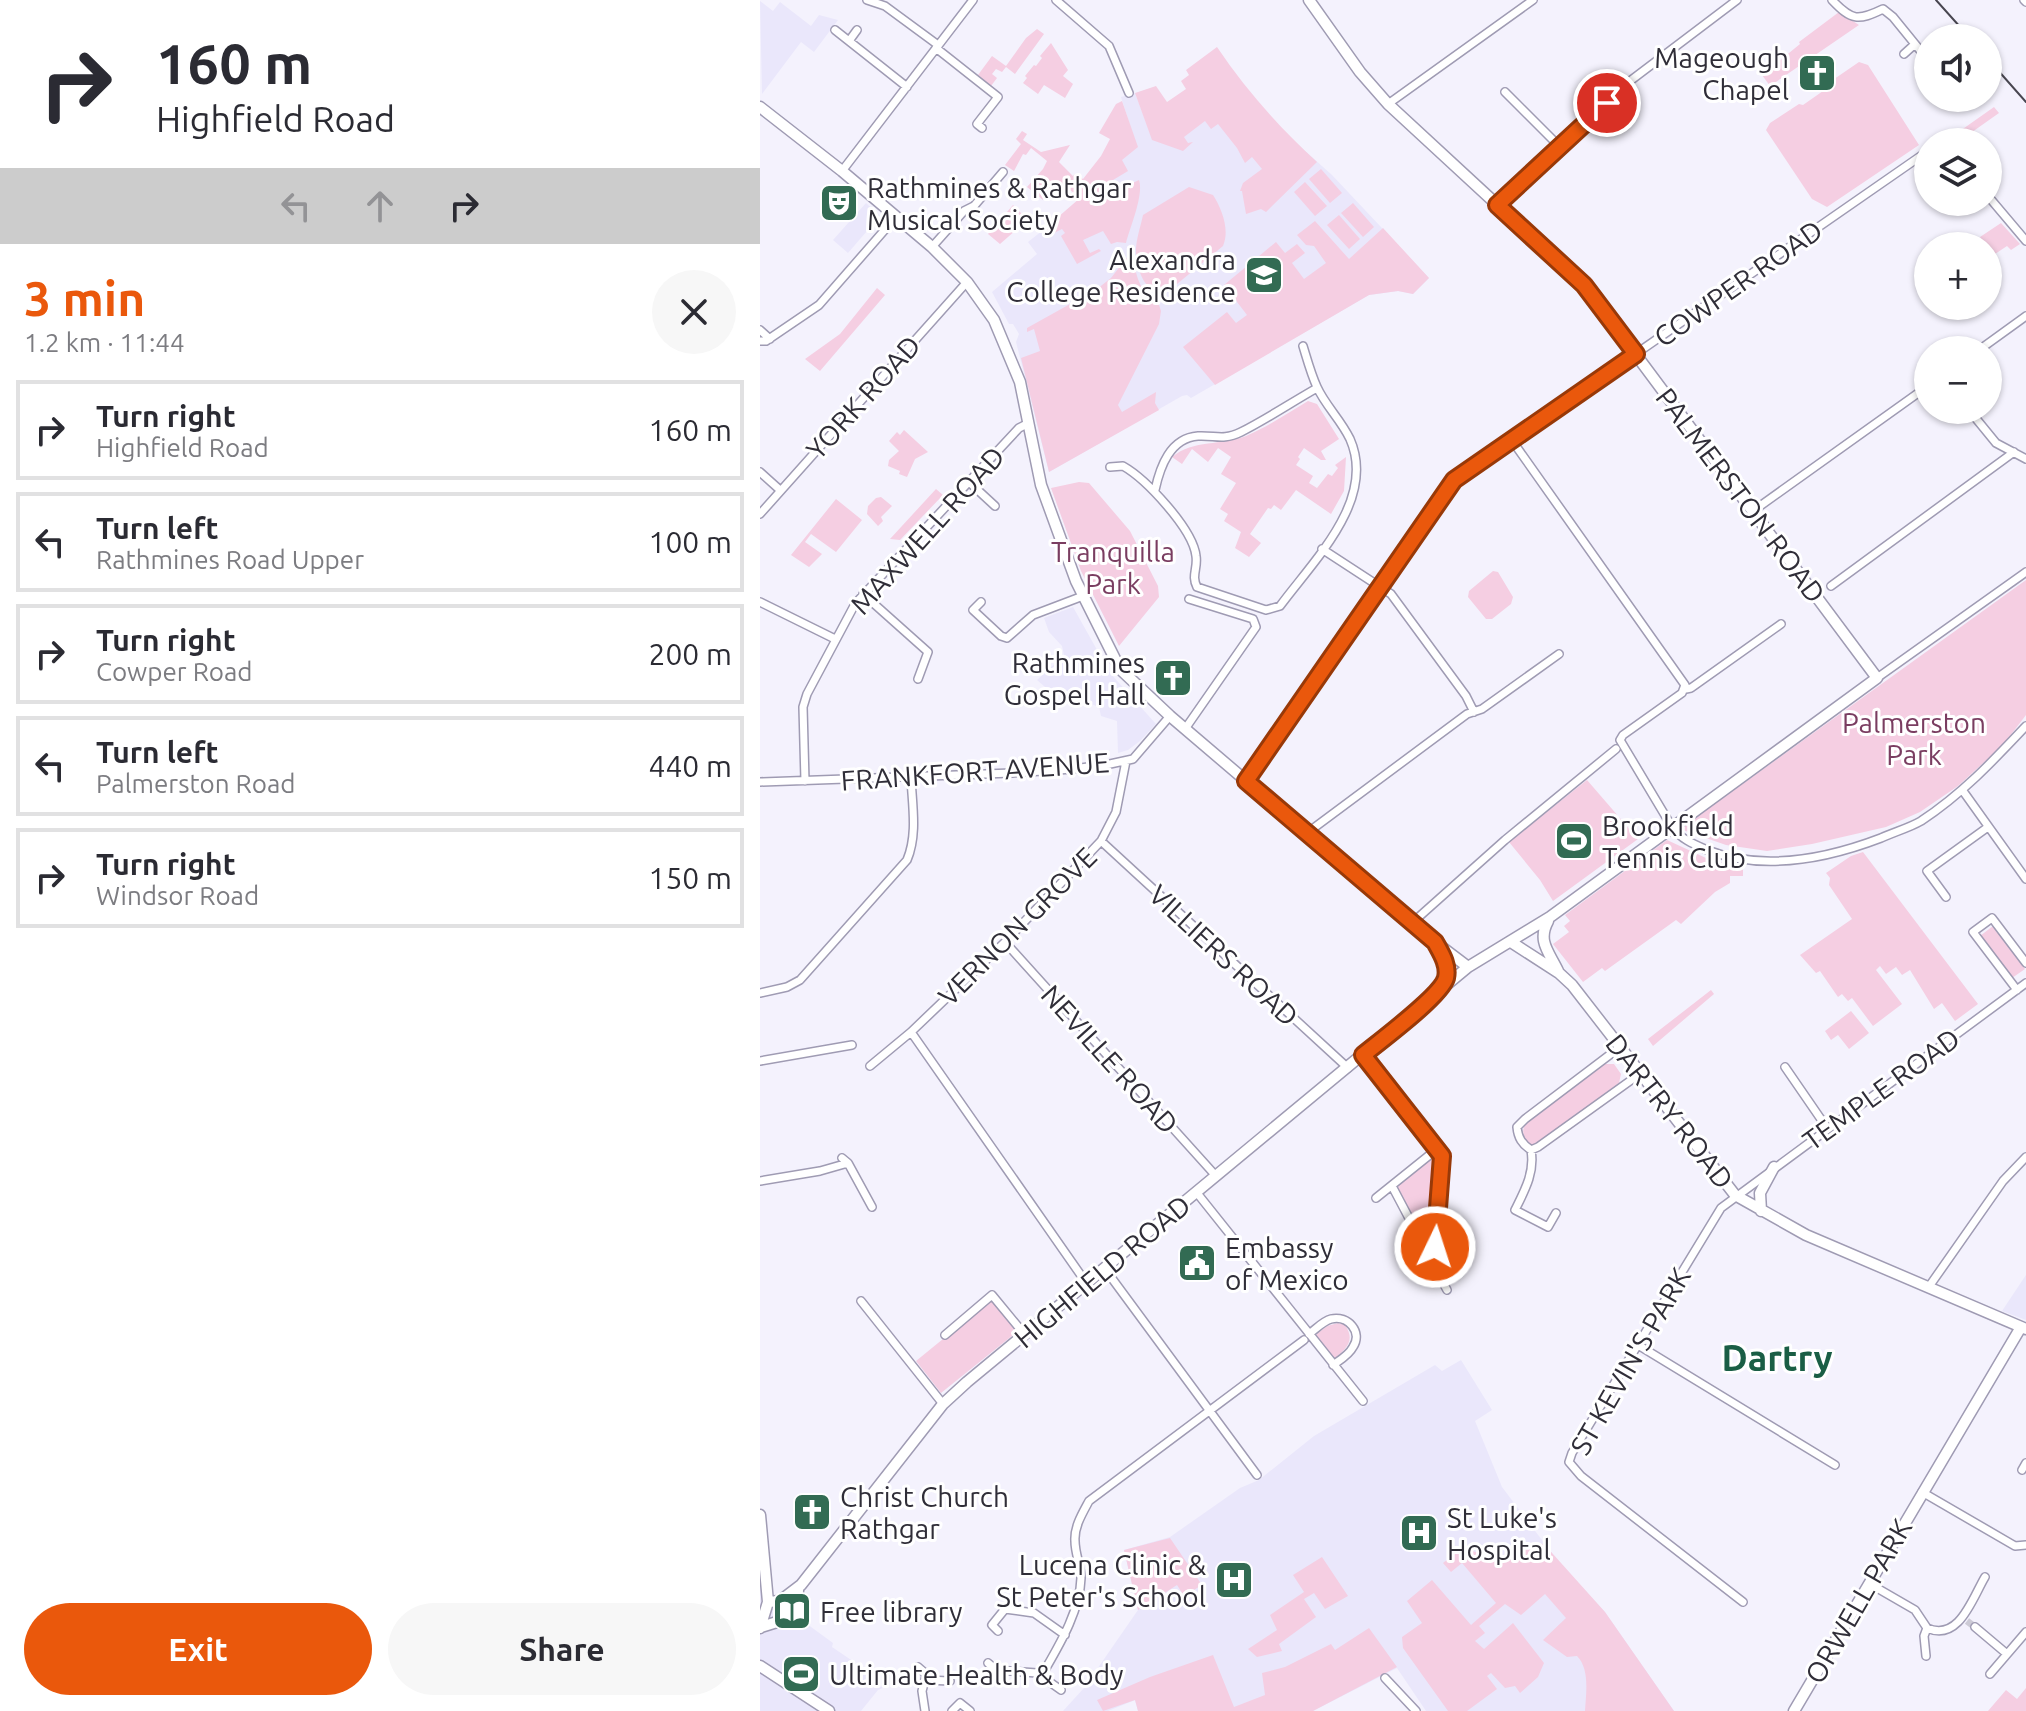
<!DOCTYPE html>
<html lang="en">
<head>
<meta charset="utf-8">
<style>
	:root { --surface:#fff; --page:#f7f7f7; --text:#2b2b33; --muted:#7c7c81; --line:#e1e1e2; --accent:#ea580c }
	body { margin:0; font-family:Ubuntu,sans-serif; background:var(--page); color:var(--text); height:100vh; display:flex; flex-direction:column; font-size:30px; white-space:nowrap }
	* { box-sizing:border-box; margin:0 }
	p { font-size:26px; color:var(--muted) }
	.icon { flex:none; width:44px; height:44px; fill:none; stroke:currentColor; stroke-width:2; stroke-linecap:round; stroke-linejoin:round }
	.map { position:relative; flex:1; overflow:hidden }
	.panel { display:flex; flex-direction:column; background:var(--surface); width:760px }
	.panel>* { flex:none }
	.hud { background:#fff; color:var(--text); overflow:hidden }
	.controls { position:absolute; left:1154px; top:24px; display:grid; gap:16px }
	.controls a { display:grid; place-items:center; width:88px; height:88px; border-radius:50%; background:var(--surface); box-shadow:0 2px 6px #0004; font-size:40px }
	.pin { position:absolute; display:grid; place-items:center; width:68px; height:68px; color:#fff; margin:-34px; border:4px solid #fff; border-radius:50%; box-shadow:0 2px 8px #0007 }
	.me { position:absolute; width:88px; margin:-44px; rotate:4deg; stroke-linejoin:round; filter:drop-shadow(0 0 6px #0008) }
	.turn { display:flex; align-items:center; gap:28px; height:168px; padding:0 24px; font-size:36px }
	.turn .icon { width:104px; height:104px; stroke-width:2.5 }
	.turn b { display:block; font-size:56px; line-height:68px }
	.lanes { display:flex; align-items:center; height:76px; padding:0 24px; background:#0003; justify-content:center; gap:40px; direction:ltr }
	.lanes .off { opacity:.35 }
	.round { display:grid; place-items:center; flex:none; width:84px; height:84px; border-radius:42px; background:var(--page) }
	.overview { display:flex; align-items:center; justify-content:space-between; height:136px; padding:0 24px }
	h1 { font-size:48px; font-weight:700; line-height:60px; color:var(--accent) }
	.action { display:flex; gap:16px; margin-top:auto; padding:16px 24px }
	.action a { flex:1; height:92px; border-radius:48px; background:var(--accent); color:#fff; font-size:32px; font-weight:700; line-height:92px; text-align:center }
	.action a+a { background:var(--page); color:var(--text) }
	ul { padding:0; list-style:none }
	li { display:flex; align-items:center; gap:24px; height:100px; margin:0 16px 12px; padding:0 8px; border:4px solid var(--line); border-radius:0px }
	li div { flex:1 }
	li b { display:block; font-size:30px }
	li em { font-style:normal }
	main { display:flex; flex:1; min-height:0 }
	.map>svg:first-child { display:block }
</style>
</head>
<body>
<main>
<section class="panel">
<div class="hud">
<div class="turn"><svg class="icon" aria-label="right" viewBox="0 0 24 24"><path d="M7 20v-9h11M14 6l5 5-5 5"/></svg><div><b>160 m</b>Highfield Road</div></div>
<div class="lanes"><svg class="icon off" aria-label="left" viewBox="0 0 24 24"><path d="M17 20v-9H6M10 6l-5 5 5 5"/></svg><svg class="icon off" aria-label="ahead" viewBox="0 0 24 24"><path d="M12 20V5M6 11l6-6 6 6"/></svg><svg class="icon" aria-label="right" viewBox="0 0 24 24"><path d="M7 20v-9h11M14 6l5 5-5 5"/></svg></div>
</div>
<div class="overview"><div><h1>3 min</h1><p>1.2 km · 11:44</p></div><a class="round"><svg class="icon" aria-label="close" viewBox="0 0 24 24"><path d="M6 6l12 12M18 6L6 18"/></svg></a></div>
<ul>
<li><svg class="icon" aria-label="right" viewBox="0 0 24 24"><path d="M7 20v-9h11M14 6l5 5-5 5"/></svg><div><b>Turn right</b><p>Highfield Road</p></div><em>160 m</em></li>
<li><svg class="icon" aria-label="left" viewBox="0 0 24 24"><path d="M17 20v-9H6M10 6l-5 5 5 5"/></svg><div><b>Turn left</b><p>Rathmines Road Upper</p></div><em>100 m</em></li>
<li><svg class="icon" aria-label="right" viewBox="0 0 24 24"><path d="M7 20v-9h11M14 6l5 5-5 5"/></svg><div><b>Turn right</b><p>Cowper Road</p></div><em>200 m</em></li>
<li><svg class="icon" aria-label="left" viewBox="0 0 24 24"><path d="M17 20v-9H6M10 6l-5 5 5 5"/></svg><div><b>Turn left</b><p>Palmerston Road</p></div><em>440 m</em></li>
<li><svg class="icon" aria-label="right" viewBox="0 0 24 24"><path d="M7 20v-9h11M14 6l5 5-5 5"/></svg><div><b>Turn right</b><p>Windsor Road</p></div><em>150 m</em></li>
</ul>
<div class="action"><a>Exit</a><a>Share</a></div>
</section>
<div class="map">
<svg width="1266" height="1711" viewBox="0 0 1266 1711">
	<rect width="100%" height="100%" fill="#f4f2fd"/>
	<path fill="#eae7fb" d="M0,1L13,11L20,2L51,26L59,15L78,20L54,52L41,42L2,94Z
		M482,84L525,133L572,175L669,278L653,294L638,291L609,295L431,398L427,395L422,396L289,472L256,342L259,334L253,324H249L232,292L277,254L268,242L316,204L329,185L377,147L361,97L375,93L390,133Z
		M106,203L120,216L88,253L73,240Z
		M313,607L350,673L396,724L380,741L368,750L358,753L357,721L341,716L339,707L321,700L314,693L285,687L277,680L304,655L302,646L289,632L284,618Z
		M1266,1275V1320L1242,1311Z
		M701,1360L732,1410L715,1421L742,1487L797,1560L845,1612L914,1711H666L637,1668L553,1711H378L375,1700L348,1711H303L324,1688L378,1610L364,1550L410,1537L480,1488L499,1480L554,1436L675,1365L682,1371Z
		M0,1520L8,1602L25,1608L73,1643L72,1647L103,1668L141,1673L130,1685L118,1690L101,1711H0Z"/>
	<path fill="#f5cee2" d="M1079,12L1099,25L1010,86L1002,75L1040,44L1039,42Z
		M277,29L284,34L255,74L246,67L242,72L236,69L232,74L237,78L231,86L218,75L232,56L246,66L266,38Z
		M291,43L308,70L303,76L313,84L305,98L284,85L278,94L263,83L267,78L265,76L274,65L276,66L282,58L280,56Z
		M457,47C486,90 519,127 557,162L506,212L501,209L486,214L482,191H480L483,183L502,169L492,157L485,163L477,148L458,124L451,129L445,121L424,137L428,143L433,142L423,151L392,140L375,93L396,86L407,102L426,89L421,81L429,75L426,70Z
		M1099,62L1108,65L1159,145L1067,207L1052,199L1006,130L1010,123L1039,104L1043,105L1063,91L1064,86Z
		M362,101L378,147L362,160L368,171L348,183L350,188L347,190L353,200L367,192L364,187L379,180C384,195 370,227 366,243L357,242L351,244L343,231L323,240L330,253L339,249L341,251L317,264L301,236L305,233L302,229L286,237L282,231L320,198L299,181L283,200L267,187L283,169L287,161L271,148L266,155L263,154L254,171L245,165L261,144L256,139L262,131L267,134L263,140L281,152L310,145L299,162L313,176L315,174L323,179L341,156L350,139L339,133L356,104Z
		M1234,107L1239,113L1198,142H1193L1190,138Z
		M561,169L582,193L570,203L549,179Z
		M545,182L567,206L555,216L534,192Z
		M429,187L453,195C462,209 470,230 463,246L411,289C386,302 375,267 376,248C377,236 381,225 383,215Z
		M593,203L614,227L603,237L581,213Z
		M253,205L266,218L263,224L240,244L228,234Z
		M579,215L600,239L589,249L567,225Z
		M555,221L589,259L623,228L669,278L653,294L638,291L609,295L455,385L423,347L467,312L476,323L487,315L464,285L516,242L525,253L537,244L545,253L532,263L544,279L566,263L554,246L546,245L537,235Z
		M1241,223L1260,244L1251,250L1247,246L1232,256L1220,237Z
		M372,251C376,273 377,291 398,302L401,311L399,324L358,405L362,412L396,392L395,403L399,410L289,472L261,358L280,351L274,329L267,332V328L337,289L351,278Z
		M117,288L125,295L60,371L45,359L80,334Z
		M548,401L557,404L579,439L561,451L566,460H561L544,448L538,457L540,459L536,465L553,476L549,483L557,488L568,474L572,476L578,468L575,465L586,457L584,491L571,514L536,490L521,510L514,505L511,509L508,508L490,534L501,543L489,557L475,548L481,532L464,521L468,514L460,509L476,483L461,474L471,457L458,448L448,462L432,449L422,464L412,457C434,439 461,446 486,436C507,427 528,413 548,401Z
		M144,430L168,452L155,459L147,477L139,474L140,471L128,466L129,460L139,451L129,441L137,432L140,435Z
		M319,482L329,483L370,531L398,586L399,597L359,646L321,571L291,488Z
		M176,489L183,495L140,540L130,539Z
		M121,497L132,506L121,517L123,521L118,526L107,514L108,506L116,498Z
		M76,499L102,520L76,552L51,534L45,542L62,554L49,567L31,555Z
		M733,571L738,572L753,597L751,604L732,619H726L708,597L709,591Z
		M1266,580V715L1243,745L1198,786L1160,812L1126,827L1052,844L1007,851L966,845L920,829Z
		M827,780L878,839L793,901L780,880L749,842Z
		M907,840L946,858L983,869V876H970V883L955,892L921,924L916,920L845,971L842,968L823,982L793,944L809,932L804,926L810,921L805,915Z
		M1103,852L1218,1004L1195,1021L1182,1003L1174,1009L1150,970L1142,975L1136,967L1126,974L1120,966L1116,970L1142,1004L1113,1026L1092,998L1088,1001L1082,994L1078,997L1060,971L1056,973L1040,955L1092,919L1069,885L1070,878L1066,873L1091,856Z
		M1233,926L1265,969L1252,978L1220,936Z
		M951,990L954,994L893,1046L888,1039Z
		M1091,1011L1109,1033L1089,1049L1078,1035L1071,1040L1065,1031Z
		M845,1064H854L861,1074L859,1083L777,1144H769C763,1137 761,1131 766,1123Z
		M672,1158L677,1159L672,1239L666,1242L638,1189V1184Z
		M232,1299L258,1331L181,1393L156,1361Z
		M578,1323L585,1325C596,1341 586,1349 573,1360L553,1337L567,1326Z
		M410,1538L442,1585L424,1596L417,1585L378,1610L364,1550Z
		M765,1543L784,1544L845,1612L914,1711H825C826,1693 830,1669 817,1656L807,1657L783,1640L806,1618L785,1594L761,1615L745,1604L719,1626L725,1633L715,1641L724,1649L753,1623L784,1663L778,1677L760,1693L755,1686L745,1688L731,1673L727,1676L737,1689L707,1711H688L643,1648L642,1637L662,1623L647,1601L672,1580L711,1625L736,1603L702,1563L691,1572L683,1563L706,1545L713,1548V1551L740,1563L746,1551L755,1555Z
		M562,1557L588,1596L565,1609L554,1593L544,1599L556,1617L519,1644L522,1651L497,1657L488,1649L517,1630L510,1615L544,1592L533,1575Z
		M609,1628L637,1667L553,1711H378L375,1700L343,1711L337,1700L390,1677L453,1655L474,1707L505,1695L502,1673L525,1667L571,1644L575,1650Z
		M1266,1688V1711H1228L1246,1690L1257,1699Z"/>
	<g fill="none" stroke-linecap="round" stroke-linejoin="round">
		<path stroke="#cdcbd6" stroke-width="7" stroke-dasharray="7 3.5" stroke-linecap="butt" d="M1207,1621L1215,1627"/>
		<defs>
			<path id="street" d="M107,0L125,6L178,45
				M296,0L349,46L369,93
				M1072,0C1092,21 1098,21 1123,9L1133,17L1168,60
				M1264,0L1266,2
				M75,30L147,87
				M89,41L97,30
				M176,48L238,97L217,124L222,128
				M1144,54L1155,44
				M745,92L799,146
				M628,104L773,0
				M82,171L213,0
				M1228,196L1266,241
				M737,205L870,81L977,0
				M172,247L204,211L214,206L243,172
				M0,330L10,339
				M0,341H6L59,305L136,217
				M1219,350L1266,316
				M1209,410L1236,443L1266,459
				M751,439L925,685L922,693L863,735L860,740L912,827C921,839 933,844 947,850C1004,872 1066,859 1121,838C1134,832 1149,828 1161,821C1202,794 1233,761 1266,726
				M350,467L363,466C386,479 433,529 436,556C438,568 431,576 437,587L506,610L520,606C553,561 617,500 590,439C581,420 565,405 557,387C551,374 547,359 543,346
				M0,472L20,490
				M209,482L235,506
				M395,490C400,467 410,438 438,436C456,435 462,441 481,432C507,419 532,402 557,388
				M993,511L1168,386
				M0,514L207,282
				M562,549L631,594L706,696L714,712
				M1071,586L1254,452
				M103,594L168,652L158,679
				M0,602L75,639
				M221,602L213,610L241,636L247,638L273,615L323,596
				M1117,678L1266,572
				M926,689L931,688L1021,624
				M425,729L496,627L493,619L429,599
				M45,781L43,707L47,694L95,604L259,428L269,423
				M486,781L694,480L1168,151
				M0,782L252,773L313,769L350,764L373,759L410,716
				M1203,791L1266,879
				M547,833L707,714L722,709L799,654
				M341,841L588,1068
				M1186,897L1167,871L1228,827
				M652,923L745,840L856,749
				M245,942L456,1176
				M1257,990L1213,932L1232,918L1266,963
				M0,993L27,987L40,980L147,860C158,834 152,804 151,777
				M151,1032L327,1284
				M860,1047L765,1119L757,1127C758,1138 762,1144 771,1150L778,1147L881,1073
				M603,1055L682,1156L675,1247L667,1252
				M0,1061L92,1045
				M110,1066L151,1032L245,942L341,841L356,812L366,761
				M1025,1067L1067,1128
				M771,1150C775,1172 765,1190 755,1210L788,1227L796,1213
				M82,1158L88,1163L112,1207
				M0,1181L60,1171L88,1163
				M632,1186L687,1290
				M437,1193L603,1401
				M616,1198L677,1149
				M345,1269L497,1475
				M1168,1288L1243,1181L1266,1157
				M101,1301L183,1404
				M549,1334C556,1329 563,1321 571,1319C588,1315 603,1332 593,1347C589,1355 580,1360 573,1365
				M185,1335L232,1295L265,1335
				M878,1345L1075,1465
				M1262,1470L1266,1463
				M1162,1492L1255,1546L1266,1545
				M1110,1584L1155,1610L1167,1628C1199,1642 1212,1599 1225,1577
				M983,1602L821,1476L809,1462L812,1453L961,1208L1266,983
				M1215,1627L1247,1654
				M238,1631L232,1625L245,1609L274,1613L305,1635
				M1166,1656L1164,1636L1167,1628
				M228,1663L236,1670L277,1673L301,1690
				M158,1667L166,1674L165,1680L190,1681
				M1230,1674L1266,1632
				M282,1675C298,1647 320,1612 321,1578C321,1566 315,1554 315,1541C314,1527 322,1514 329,1501L544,1340
				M625,1678L656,1711
				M165,1680L162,1691L165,1711
				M192,1711L200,1703L210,1711"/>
			<path id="secondary" d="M0,107L82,171L172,247L207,282L234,320L260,382L281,485L316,581L360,669L410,716L675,942L708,967
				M788,921C777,941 789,952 798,971
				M751,942L799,973L812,985L975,1195L1046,1235L1266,1329
				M678,947C686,962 688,973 681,988
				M1001,1211L1000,1193L1014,1167
				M0,1515L8,1602L0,1628
				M8,1602L20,1601L41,1585L183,1404L207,1382L708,967L790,917L1117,678L824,285L628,104L600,72L549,0
				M1,1627L17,1622L38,1591
				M0,1666L69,1711
				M1034,1711L1261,1327"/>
		</defs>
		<use href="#street" stroke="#9f9bb3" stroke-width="10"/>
		<use href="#secondary" stroke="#9f9bb3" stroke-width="13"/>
		<use href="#street" stroke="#fff" stroke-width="7"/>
		<use href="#secondary" stroke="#fff" stroke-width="10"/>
		<path stroke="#484650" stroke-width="2" d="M1176,0L1210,38
			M1228,59L1266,102"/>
	</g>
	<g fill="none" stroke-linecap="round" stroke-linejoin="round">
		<defs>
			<path id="route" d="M675,1247L682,1156L603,1055C620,1041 681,996 686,978C689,965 681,953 675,942L486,781L694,480L876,354L824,285L737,205L847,103"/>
		</defs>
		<use href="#route" stroke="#983908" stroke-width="20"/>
		<use href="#route" stroke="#ea580c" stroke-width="14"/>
	</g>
	<defs>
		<symbol id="church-square" viewBox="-11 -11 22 22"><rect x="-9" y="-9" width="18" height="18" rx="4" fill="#326b53" stroke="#fff"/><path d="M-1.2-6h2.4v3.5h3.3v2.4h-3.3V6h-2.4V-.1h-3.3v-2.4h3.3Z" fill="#fff"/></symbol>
		<symbol id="theatre-square" viewBox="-11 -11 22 22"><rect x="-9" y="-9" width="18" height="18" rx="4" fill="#326b53" stroke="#fff"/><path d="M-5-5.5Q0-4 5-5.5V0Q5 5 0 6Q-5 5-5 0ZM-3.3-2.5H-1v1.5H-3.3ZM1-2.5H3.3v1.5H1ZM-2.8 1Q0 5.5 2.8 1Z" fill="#fff"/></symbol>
		<symbol id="school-square" viewBox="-11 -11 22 22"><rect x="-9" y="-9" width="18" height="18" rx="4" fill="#326b53" stroke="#fff"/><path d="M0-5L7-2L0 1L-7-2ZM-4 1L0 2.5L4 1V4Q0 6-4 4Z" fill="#fff"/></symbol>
		<symbol id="stadium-square" viewBox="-11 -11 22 22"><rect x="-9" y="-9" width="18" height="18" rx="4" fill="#326b53" stroke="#fff"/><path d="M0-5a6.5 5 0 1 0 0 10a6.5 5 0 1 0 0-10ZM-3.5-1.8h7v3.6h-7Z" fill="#fff"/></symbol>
		<symbol id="civic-square" viewBox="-11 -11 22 22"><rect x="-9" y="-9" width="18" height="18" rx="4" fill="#326b53" stroke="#fff"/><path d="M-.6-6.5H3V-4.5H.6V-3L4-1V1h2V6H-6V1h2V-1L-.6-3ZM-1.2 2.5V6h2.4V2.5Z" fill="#fff"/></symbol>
		<symbol id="hospital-square" viewBox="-11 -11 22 22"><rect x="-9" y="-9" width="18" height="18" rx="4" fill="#326b53" stroke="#fff"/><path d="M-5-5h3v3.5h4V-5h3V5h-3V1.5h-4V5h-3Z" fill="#fff"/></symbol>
		<symbol id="library-square" viewBox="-11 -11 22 22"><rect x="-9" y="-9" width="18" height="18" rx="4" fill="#326b53" stroke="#fff"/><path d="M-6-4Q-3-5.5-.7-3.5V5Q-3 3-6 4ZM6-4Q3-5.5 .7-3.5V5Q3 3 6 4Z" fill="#fff"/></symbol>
	</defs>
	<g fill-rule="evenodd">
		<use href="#church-square" x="1035" y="51" width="44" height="44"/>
		<use href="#theatre-square" x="57" y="181" width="44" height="44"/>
		<use href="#school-square" x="482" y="253" width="44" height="44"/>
		<use href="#church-square" x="391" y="656" width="44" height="44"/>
		<use href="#stadium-square" x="792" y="819" width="44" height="44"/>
		<use href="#civic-square" x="415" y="1241" width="44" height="44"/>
		<use href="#church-square" x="30" y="1490" width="44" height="44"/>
		<use href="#hospital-square" x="637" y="1511" width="44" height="44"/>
		<use href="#hospital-square" x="452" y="1558" width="44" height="44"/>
		<use href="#library-square" x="10" y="1589" width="44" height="44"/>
		<use href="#stadium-square" x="19" y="1652" width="44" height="44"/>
	</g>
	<g text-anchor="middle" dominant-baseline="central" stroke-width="6" stroke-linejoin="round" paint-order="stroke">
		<g font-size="28" fill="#302e38" stroke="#fff" text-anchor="start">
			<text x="1029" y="57" text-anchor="end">Mageough<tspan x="1029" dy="32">Chapel</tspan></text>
			<text x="107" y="187">Rathmines &amp; Rathgar<tspan x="107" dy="32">Musical Society</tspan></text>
			<text x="476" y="259" text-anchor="end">Alexandra<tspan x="476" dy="32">College Residence</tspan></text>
			<text x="385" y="662" text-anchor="end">Rathmines<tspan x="385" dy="32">Gospel Hall</tspan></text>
			<text x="842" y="825">Brookfield<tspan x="842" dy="32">Tennis Club</tspan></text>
			<text x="465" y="1247">Embassy<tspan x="465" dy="32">of Mexico</tspan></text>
			<text x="80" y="1496">Christ Church<tspan x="80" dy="32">Rathgar</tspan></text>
			<text x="687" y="1517">St Luke's<tspan x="687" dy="32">Hospital</tspan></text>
			<text x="446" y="1564" text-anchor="end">Lucena Clinic &amp;<tspan x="446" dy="32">St Peter's School</tspan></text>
			<text x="60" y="1611">Free library</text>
			<text x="69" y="1674">Ultimate Health &amp; Body</text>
		</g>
		<g font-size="28" fill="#302e38" stroke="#fff">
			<text transform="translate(978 283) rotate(-35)">COWPER ROAD</text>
			<text transform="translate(103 397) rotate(-48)">YORK ROAD</text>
			<text transform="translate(981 495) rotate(53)">PALMERSTON ROAD</text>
			<text transform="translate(167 530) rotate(-48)">MAXWELL ROAD</text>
			<text transform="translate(215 771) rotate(-4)">FRANKFORT AVENUE</text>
			<text transform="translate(257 926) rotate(-45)">VERNON GROVE</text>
			<text transform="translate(464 955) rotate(43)">VILLIERS ROAD</text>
			<text transform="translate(350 1059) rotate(48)">NEVILLE ROAD</text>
			<text transform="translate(1121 1089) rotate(-36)">TEMPLE ROAD</text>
			<text transform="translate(910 1111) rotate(52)">DARTRY ROAD</text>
			<text transform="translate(342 1271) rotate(-40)">HIGHFIELD ROAD</text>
			<text transform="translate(870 1361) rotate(-60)">ST KEVIN'S PARK</text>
			<text transform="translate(1098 1601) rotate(-60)">ORWELL PARK</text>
		</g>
		<g font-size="28" fill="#7a3d61" stroke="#fff">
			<text x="353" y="551">Tranquilla<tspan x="353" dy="32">Park</tspan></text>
			<text x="1154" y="722">Palmerston<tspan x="1154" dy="32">Park</tspan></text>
		</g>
		<g font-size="36" font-weight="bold" fill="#1a5e45" stroke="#fff">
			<text x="1017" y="1357">Dartry</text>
		</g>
	</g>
</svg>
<div class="controls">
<a><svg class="icon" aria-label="sound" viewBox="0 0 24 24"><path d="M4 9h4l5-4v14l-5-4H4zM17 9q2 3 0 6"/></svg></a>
<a><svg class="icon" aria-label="layers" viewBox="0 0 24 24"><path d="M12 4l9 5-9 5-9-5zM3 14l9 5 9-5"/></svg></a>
<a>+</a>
<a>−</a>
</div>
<div class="pin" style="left:847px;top:103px;background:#d93025"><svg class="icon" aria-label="arrive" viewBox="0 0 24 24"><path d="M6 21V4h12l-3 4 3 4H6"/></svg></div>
<svg class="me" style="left:675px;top:1247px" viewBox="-20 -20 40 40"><circle r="17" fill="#ea580c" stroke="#fff" stroke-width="3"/><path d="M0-11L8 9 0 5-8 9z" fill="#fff"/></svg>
</div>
</main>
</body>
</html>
